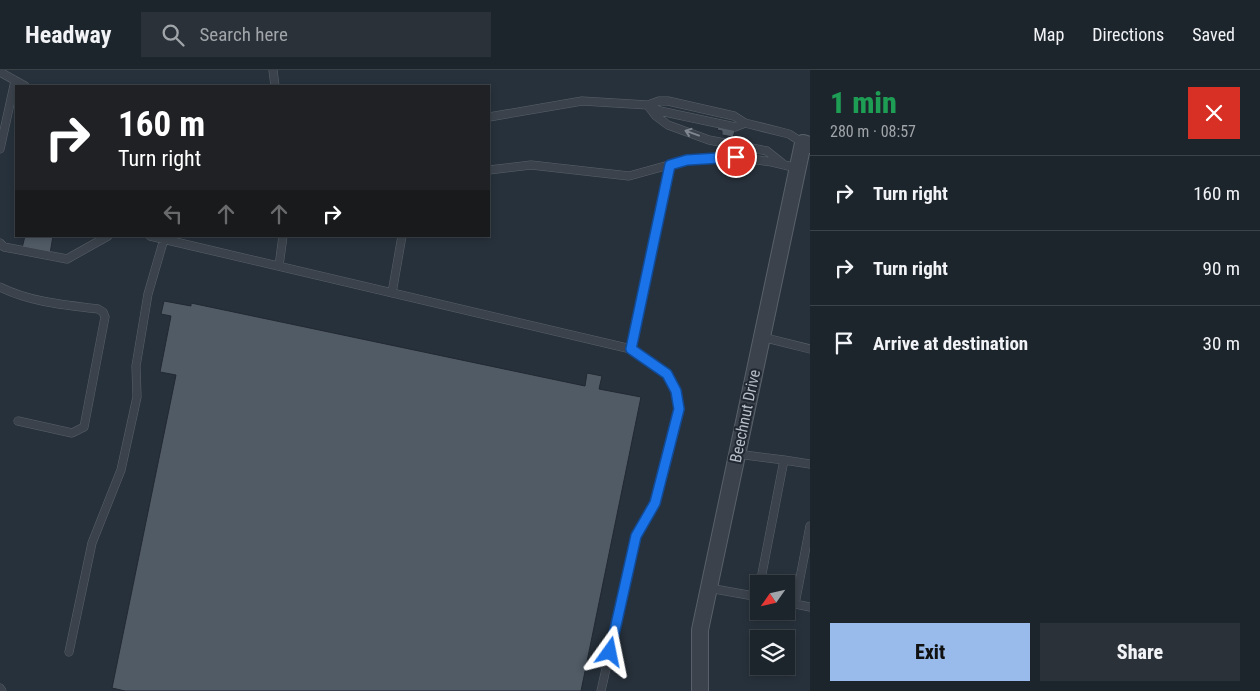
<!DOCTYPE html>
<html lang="en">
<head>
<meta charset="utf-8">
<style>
	:root { --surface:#1d252c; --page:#2a3138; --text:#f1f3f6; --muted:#a0a5a9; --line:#3b4248; --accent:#98bbeb }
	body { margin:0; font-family:"Roboto Condensed",sans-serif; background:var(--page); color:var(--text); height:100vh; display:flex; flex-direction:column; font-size:19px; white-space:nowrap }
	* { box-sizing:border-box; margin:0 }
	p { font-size:16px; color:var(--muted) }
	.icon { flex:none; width:28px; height:28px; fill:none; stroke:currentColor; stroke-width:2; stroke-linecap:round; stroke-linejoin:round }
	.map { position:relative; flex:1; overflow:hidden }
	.side { display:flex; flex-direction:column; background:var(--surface); width:450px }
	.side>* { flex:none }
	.banner { position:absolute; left:15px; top:15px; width:475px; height:152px; border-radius:0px; box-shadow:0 2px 8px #0003,0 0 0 1px var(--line); background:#202124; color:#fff; overflow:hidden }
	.needle { width:32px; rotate:236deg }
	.fabs { position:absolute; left:750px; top:505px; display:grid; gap:10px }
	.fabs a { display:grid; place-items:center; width:45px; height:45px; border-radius:0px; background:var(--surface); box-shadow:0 2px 8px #0003,0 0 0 1px var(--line); font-size:25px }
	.pin { position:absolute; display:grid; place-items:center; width:42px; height:42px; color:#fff; margin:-21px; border:2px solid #fff; border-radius:50%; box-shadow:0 1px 5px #0007 }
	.me { position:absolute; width:55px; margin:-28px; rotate:12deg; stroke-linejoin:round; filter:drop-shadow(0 0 4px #0008) }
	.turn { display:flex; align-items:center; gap:18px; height:105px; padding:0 20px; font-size:22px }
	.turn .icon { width:65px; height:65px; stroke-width:2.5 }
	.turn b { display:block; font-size:35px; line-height:42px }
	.lanes { display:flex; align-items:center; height:48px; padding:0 20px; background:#0003; justify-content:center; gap:25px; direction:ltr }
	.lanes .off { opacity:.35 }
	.round { display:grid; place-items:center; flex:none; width:52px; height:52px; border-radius:0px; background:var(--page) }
	.head { display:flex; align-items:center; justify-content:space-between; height:85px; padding:0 20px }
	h1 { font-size:30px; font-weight:800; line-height:38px; color:#1e9e55 }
	.primary-button { display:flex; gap:10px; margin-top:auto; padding:10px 20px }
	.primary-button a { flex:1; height:58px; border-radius:0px; background:var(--accent); color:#111; font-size:20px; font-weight:800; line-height:58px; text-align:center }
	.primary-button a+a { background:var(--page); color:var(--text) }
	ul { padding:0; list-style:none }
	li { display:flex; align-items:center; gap:15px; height:75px; padding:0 20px; border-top:1px solid var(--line) }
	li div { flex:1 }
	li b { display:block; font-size:19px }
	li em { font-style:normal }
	header { display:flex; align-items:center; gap:30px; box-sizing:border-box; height:70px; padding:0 25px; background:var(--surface); border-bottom:1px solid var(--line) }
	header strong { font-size:24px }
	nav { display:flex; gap:28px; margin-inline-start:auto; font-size:18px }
	.search { width:350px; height:45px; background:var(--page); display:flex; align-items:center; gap:12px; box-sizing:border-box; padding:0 18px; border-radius:0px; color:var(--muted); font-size:19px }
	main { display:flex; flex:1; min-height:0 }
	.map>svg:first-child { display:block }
</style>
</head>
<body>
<header>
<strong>Headway</strong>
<div class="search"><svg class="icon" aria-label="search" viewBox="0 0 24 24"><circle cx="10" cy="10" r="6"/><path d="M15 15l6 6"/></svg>Search here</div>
<nav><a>Map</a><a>Directions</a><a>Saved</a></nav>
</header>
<main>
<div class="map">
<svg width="810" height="621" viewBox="0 0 810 621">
	<rect width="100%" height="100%" fill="#27313b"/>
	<path fill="#505b66" stroke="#222932" d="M719,54L736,58L733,67L722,65V61L717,60Z
		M25,166H53L50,184L22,178Z
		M164,231L191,236V233L585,316L587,303L602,306L599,319L641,327L581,621H125L112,618L176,305L160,302L171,246L161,244Z"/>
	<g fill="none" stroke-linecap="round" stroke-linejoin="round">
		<defs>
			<path id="lane" d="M273,0L275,16
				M0,2L25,16
				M648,35L659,31H668L734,46L745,53L789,64L803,73
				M649,37L656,46L668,55L709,70L767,81L782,93
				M489,47L582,31L648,35L660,41L735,57L745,53
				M0,79L15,11
				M489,100L531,95L629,106L687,90L736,87L772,92L797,98
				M150,166L631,279L670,95
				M0,173L4,177L67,189L108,166
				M279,196L283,166
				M0,217C30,232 65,235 98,239L103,242L105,247L84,357L72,363L18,351
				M392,223L402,166
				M762,267L810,279
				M737,384L784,390
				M760,514L784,390L810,394
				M709,518L759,527
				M786,532L810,537
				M795,534L810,456
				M69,582L92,473L121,400L137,327L136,296L148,224L164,169
				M0,618L2,621
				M601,621L636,466L655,433L679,339L676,321L667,304L631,279"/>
			<path id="street" d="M700,621V560L803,73L810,75"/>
		</defs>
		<use href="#lane" stroke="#596069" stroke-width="9"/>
		<use href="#street" stroke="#596069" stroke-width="18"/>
		<use href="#lane" stroke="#3b424b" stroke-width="8"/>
		<use href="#street" stroke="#3b424b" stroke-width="16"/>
	</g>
	<defs><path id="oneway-shaft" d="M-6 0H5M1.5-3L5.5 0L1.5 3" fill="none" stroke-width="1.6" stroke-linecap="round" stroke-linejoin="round" transform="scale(1.25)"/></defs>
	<use stroke="#7f868f" href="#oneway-shaft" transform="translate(692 63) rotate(-160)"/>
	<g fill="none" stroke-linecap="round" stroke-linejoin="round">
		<defs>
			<path id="route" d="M610,582L636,466L655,433L679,339L676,321L667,304L631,279L670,95L687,90L736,87"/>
		</defs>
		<use href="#route" stroke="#114b97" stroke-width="12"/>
		<use href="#route" stroke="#1a73e8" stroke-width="9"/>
	</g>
	<g text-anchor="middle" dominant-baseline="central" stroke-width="4" stroke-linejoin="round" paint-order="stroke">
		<g font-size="16" fill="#b7bec7" stroke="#202730">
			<text transform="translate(745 346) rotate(-78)">Beechnut Drive</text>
		</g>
	</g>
</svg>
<div class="fabs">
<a><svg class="needle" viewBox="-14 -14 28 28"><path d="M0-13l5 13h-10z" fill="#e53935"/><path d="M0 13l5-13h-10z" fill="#a0a5a9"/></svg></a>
<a><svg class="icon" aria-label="layers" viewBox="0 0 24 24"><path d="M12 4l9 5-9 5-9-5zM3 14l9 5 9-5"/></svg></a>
</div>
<div class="pin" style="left:736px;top:87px;background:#d93025"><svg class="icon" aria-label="arrive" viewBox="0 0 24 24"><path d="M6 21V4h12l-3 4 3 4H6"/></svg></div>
<svg class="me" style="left:610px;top:582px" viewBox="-20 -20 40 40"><path d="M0-17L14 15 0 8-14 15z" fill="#1a73e8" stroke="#fff" stroke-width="4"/></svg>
<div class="banner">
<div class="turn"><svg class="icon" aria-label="right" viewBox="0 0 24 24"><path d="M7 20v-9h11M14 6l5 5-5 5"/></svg><div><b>160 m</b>Turn right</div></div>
<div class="lanes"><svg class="icon off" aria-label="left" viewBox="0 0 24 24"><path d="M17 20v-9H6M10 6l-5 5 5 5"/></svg><svg class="icon off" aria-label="ahead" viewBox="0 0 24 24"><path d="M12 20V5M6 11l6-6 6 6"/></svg><svg class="icon off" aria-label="ahead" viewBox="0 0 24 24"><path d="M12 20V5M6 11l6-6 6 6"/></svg><svg class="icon" aria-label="right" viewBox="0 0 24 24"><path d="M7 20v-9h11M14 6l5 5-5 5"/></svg></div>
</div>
</div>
<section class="side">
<div class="head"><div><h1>1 min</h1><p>280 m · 08:57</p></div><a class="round" style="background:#d93025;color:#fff"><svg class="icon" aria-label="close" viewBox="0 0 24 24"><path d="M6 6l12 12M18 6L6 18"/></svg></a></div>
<ul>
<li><svg class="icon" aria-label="right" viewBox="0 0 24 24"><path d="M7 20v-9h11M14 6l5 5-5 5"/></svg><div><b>Turn right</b></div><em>160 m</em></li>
<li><svg class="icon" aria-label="right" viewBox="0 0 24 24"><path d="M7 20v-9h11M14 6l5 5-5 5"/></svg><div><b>Turn right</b></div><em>90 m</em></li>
<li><svg class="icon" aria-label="arrive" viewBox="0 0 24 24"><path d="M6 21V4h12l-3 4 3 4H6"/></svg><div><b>Arrive at destination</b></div><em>30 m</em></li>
</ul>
<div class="primary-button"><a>Exit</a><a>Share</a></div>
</section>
</main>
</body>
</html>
